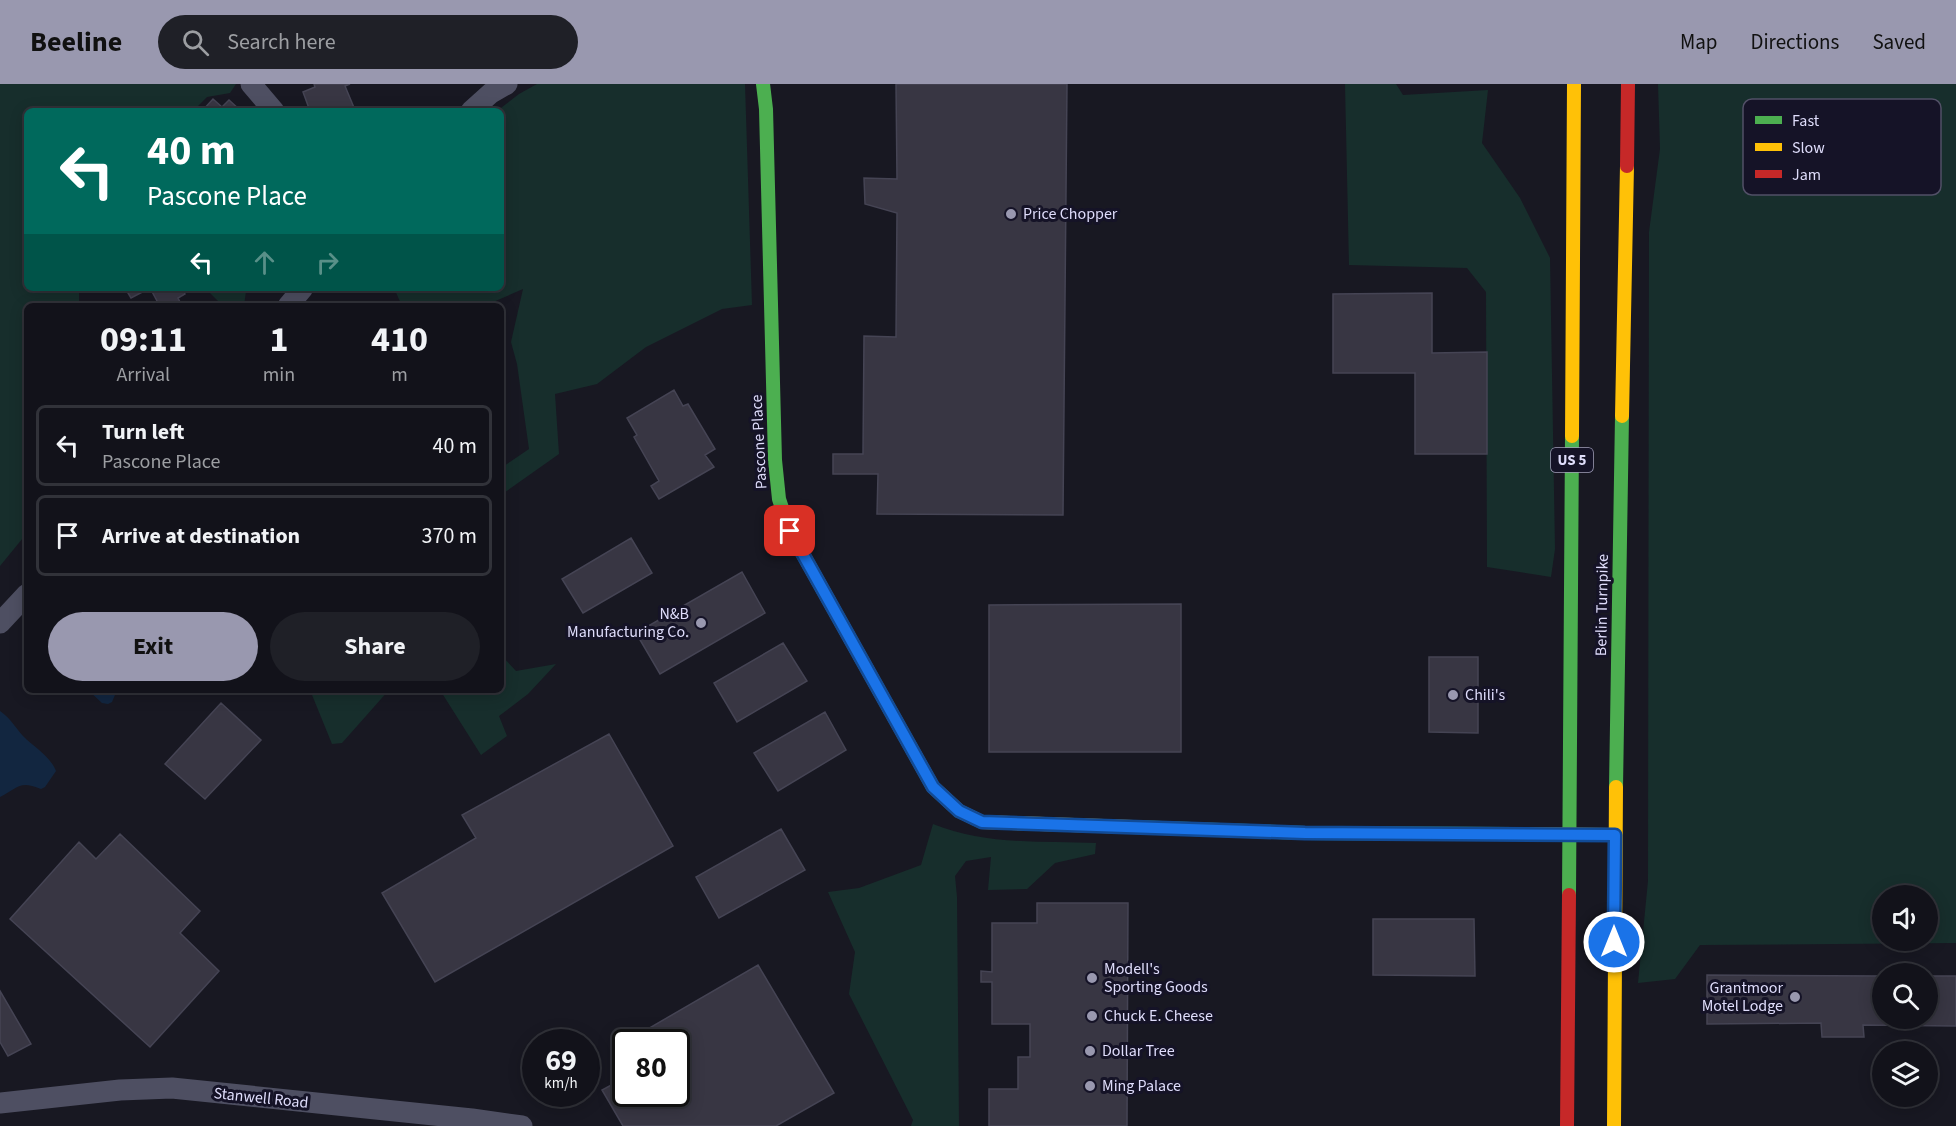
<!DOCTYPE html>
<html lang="en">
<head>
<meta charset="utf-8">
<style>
	:root { --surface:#12121a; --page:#1f2027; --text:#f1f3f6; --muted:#9c9ea2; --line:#313239; --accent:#9998af }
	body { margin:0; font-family:"Source Sans 3",sans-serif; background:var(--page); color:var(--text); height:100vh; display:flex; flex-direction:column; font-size:22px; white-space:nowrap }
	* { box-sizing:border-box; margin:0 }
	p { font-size:20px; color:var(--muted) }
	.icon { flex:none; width:33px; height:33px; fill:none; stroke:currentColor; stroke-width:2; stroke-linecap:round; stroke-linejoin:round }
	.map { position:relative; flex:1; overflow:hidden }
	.drawer { position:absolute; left:24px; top:219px; width:480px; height:390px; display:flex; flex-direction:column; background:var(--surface); border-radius:9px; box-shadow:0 3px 15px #0003,0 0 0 2px var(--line) }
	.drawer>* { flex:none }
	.top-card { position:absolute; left:24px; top:24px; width:480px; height:183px; border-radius:9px; box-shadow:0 3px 15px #0003,0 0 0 2px var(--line); background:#00695c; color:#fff; overflow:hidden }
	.tools { position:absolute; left:1872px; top:801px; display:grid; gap:12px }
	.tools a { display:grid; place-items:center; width:66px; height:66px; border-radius:50%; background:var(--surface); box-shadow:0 3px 15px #0003,0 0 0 2px var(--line); font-size:30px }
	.speed { position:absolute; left:522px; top:945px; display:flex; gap:12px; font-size:30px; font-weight:700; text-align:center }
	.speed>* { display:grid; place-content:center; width:78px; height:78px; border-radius:50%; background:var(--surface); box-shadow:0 3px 15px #0003,0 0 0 2px var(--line); line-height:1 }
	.speed small { font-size:15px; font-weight:400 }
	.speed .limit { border:3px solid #111; border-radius:9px; background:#fff; color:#111 }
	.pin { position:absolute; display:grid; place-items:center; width:51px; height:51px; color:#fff; margin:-26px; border-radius:12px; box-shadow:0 3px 9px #0006 }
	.me { position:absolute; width:66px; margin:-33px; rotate:0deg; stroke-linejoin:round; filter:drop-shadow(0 0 4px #0008) }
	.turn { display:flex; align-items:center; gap:21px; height:126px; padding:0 24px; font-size:27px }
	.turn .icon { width:78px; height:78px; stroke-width:2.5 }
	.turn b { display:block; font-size:42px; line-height:51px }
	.lanes { display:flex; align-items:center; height:57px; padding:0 24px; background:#0003; justify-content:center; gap:30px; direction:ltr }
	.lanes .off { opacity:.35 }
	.eta { display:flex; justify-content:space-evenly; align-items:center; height:102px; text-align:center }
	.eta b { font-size:36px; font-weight:700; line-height:42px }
	.button { display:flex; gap:12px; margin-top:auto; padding:12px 24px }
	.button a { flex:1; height:69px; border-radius:36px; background:var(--accent); color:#111; font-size:24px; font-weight:700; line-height:69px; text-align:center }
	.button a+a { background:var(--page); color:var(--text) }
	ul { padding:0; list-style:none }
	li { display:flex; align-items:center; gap:18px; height:81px; margin:0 12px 9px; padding:0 12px; border:3px solid var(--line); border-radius:9px }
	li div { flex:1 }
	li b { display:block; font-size:22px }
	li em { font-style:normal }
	header { display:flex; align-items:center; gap:36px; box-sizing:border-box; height:84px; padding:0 30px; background:var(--accent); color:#111 }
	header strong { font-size:28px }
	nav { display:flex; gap:33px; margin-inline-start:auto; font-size:21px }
	.search { width:420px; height:54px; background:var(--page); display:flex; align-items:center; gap:15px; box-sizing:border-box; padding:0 21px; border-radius:33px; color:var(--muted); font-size:22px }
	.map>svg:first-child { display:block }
</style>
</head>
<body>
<header>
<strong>Beeline</strong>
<div class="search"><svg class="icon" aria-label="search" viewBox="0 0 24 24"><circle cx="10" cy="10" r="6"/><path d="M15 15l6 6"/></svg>Search here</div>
<nav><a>Map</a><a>Directions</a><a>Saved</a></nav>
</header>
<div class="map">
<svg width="1956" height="1042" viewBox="0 0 1956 1042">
	<rect width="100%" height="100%" fill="#181822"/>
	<path fill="#172e2c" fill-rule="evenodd" d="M0,0H236L230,9L207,13L193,27H27V204H79V222H27V449L0,482Z
		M537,0H745L752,221L722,225L646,263L597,300L555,310L559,370L501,411V384L529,365L517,280L511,258L523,205L484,222H402L394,204H501V27H497L519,10Z
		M1345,0H1396L1403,11L1488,6L1482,59L1520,114L1550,174L1555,465L1551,493L1487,483L1486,208L1467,184L1349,181Z
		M1658,0H1956V859L1700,861L1675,895L1638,899L1648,797L1649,148L1660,65ZM1882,812H1928V856H1882Z
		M205,204H243L246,207L244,222H216L219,218Z
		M501,571L516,587L556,580L528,610L499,632L507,652L481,671L440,606H501Z
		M310,606H389L342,659L332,660Z
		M933,740C984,761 1041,757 1096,759L1095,770L1055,779L1027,805L988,806L991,773L966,777L955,792L957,813L959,1042H911L913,1036L849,910L855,868L828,808L859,804L921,781Z"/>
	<path fill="#122640" d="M88,606H117L112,618L108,620L102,619Z
		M0,627C10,634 15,643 23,652C34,663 50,672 56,687L45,703L41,705C19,696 18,704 0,713Z"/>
	<path fill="#383643" stroke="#454454" stroke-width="1.5" d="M314,0H350L345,2L355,26L325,27L323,23L310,27L303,8L315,3Z
		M896,0H1067L1063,431L877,430L878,390H833V370H863L864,252L896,253L897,129L865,120L864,94L897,95Z
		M213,15L222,23L229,16L241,27H202Z
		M125,204H182L185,210L178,214L182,222H147L157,217L150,204L131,214Z
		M1432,209V269L1487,268V370H1415V289H1333V210Z
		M674,306L683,322L688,320L715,365L705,371L714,383L659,415L651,402L659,397L634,353L637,351L627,334Z
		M631,454L652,489L583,529L562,495Z
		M742,488L765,529L660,590L636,549Z
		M1181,520V668H989V521Z
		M783,559L807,597L737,638L714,599Z
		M1429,573H1478V649L1429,648Z
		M221,619L261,656L205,715L165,680Z
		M825,628L846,666L778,707L754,669Z
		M609,650L673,762L435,898L382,809L476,754L462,731Z
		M781,745L805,786L719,834L696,793Z
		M120,750L200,827L180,849L219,887L150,963L10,835L79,758L96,775Z
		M1037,819H1128L1127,1042H989V1005H1018V973H1030V940H992V898H981V887L992,888V839H1037Z
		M1373,835H1474L1475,892L1373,891Z
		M758,881L834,1009L776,1042H623L602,1006L626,993V1010H676V958H626V981L615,964Z
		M1707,891L1882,892V934H1928V892H1956V942L1863,941L1864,953H1822L1821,939L1707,940Z
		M0,907L31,960L8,972L0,958Z"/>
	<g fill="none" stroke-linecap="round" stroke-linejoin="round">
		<path stroke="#4e4f62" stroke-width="21" d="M251,0L274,27
			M471,27L491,9L507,0
			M288,222L303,204
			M0,539L27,510
			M0,1019L120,1006L172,1004L472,1035L522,1042"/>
		<path stroke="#4caf50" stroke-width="14" d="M763,0L766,25L775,376L779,415L786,436
			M1616,703L1622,332
			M1133,743L1305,749L1515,750
			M1569,811L1572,352"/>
		<path stroke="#ffc107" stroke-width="14" d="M1622,332L1627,82
			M1572,352L1574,0
			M786,436L790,447L933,703L959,727L982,738L1133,743
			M1515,750L1615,751
			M1614,1042L1616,703"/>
		<path stroke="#c62828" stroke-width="14" d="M1627,82L1628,0
			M1567,1042L1569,811"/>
	</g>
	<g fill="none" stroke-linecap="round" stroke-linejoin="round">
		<defs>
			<path id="route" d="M790,447L933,703L959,727L982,738L1305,749L1615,751L1614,858"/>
		</defs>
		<use href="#route" stroke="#114b97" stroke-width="15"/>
		<use href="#route" stroke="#1a73e8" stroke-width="10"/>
	</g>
	<g fill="#9998af" stroke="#151327" stroke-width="2">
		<circle cx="1011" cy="130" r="6"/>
		<circle cx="701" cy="539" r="6"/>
		<circle cx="1453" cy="611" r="6"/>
		<circle cx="1092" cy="894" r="6"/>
		<circle cx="1795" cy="913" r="6"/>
		<circle cx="1092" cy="932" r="6"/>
		<circle cx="1090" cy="967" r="6"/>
		<circle cx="1090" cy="1002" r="6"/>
	</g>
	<g text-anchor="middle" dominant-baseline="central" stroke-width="6" stroke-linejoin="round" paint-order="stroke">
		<rect fill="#151327" stroke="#a2a0bb" stroke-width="1.5" x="1551" y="364" width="42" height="24" rx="4.5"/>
		<g font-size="15" font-weight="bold" fill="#dfddfb">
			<text x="1572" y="376">US 5</text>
		</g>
		<g font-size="16" fill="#dfddfb" stroke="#151327" text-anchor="start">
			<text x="1023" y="130">Price Chopper</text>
			<text x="689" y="530" text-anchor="end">N&amp;B<tspan x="689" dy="18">Manufacturing Co.</tspan></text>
			<text x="1465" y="611">Chili's</text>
			<text x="1104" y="885">Modell's<tspan x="1104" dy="18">Sporting Goods</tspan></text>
			<text x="1783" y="904" text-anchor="end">Grantmoor<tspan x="1783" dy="18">Motel Lodge</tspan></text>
			<text x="1104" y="932">Chuck E. Cheese</text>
			<text x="1102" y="967">Dollar Tree</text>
			<text x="1102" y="1002">Ming Palace</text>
		</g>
		<g font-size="16" fill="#dfddfb" stroke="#151327">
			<text transform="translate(759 358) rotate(-93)">Pascone Place</text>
			<text transform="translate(1602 521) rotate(-89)">Berlin Turnpike</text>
			<text transform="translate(261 1014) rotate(6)">Stanwell Road</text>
		</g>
	</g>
	<rect x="1743" y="15" width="198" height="96" rx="9" fill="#151327" stroke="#525067" stroke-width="1.5"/>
	<rect x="1755" y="32" width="27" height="8" fill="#4caf50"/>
	<rect x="1755" y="59" width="27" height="8" fill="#ffc107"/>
	<rect x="1755" y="86" width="27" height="8" fill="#c62828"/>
	<g font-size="16" fill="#dfddfb">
		<text x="1792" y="42">Fast</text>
		<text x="1792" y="69">Slow</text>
		<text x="1792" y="96">Jam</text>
	</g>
</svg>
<div class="tools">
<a><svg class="icon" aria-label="sound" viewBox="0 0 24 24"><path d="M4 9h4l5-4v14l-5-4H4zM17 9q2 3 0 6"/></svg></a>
<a><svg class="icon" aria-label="search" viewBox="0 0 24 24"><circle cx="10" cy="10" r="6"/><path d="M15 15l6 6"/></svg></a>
<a><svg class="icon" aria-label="layers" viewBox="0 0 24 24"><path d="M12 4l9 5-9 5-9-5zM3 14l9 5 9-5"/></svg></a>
</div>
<div class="speed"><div>69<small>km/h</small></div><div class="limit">80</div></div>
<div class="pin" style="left:790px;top:447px;background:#d93025"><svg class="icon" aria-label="arrive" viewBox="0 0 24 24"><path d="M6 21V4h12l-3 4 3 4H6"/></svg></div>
<svg class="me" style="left:1614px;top:858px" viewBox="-20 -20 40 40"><circle r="17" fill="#1a73e8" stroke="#fff" stroke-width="3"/><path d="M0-11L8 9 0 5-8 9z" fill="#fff"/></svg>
<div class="top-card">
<div class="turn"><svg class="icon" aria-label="left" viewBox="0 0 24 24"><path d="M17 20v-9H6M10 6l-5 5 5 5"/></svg><div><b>40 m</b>Pascone Place</div></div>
<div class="lanes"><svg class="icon" aria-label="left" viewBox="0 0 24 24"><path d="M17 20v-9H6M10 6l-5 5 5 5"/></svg><svg class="icon off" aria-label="ahead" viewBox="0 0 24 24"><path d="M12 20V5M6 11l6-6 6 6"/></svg><svg class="icon off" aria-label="right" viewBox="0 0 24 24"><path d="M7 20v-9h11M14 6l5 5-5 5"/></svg></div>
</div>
<section class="drawer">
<div class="eta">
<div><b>09:11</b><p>Arrival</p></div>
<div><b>1</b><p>min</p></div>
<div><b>410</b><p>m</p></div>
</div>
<ul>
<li><svg class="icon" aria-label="left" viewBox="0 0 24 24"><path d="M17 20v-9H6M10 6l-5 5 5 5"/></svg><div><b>Turn left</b><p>Pascone Place</p></div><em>40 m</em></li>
<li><svg class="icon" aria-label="arrive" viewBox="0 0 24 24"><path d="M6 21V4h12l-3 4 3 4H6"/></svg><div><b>Arrive at destination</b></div><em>370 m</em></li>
</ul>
<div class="button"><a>Exit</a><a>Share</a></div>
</section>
</div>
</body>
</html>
